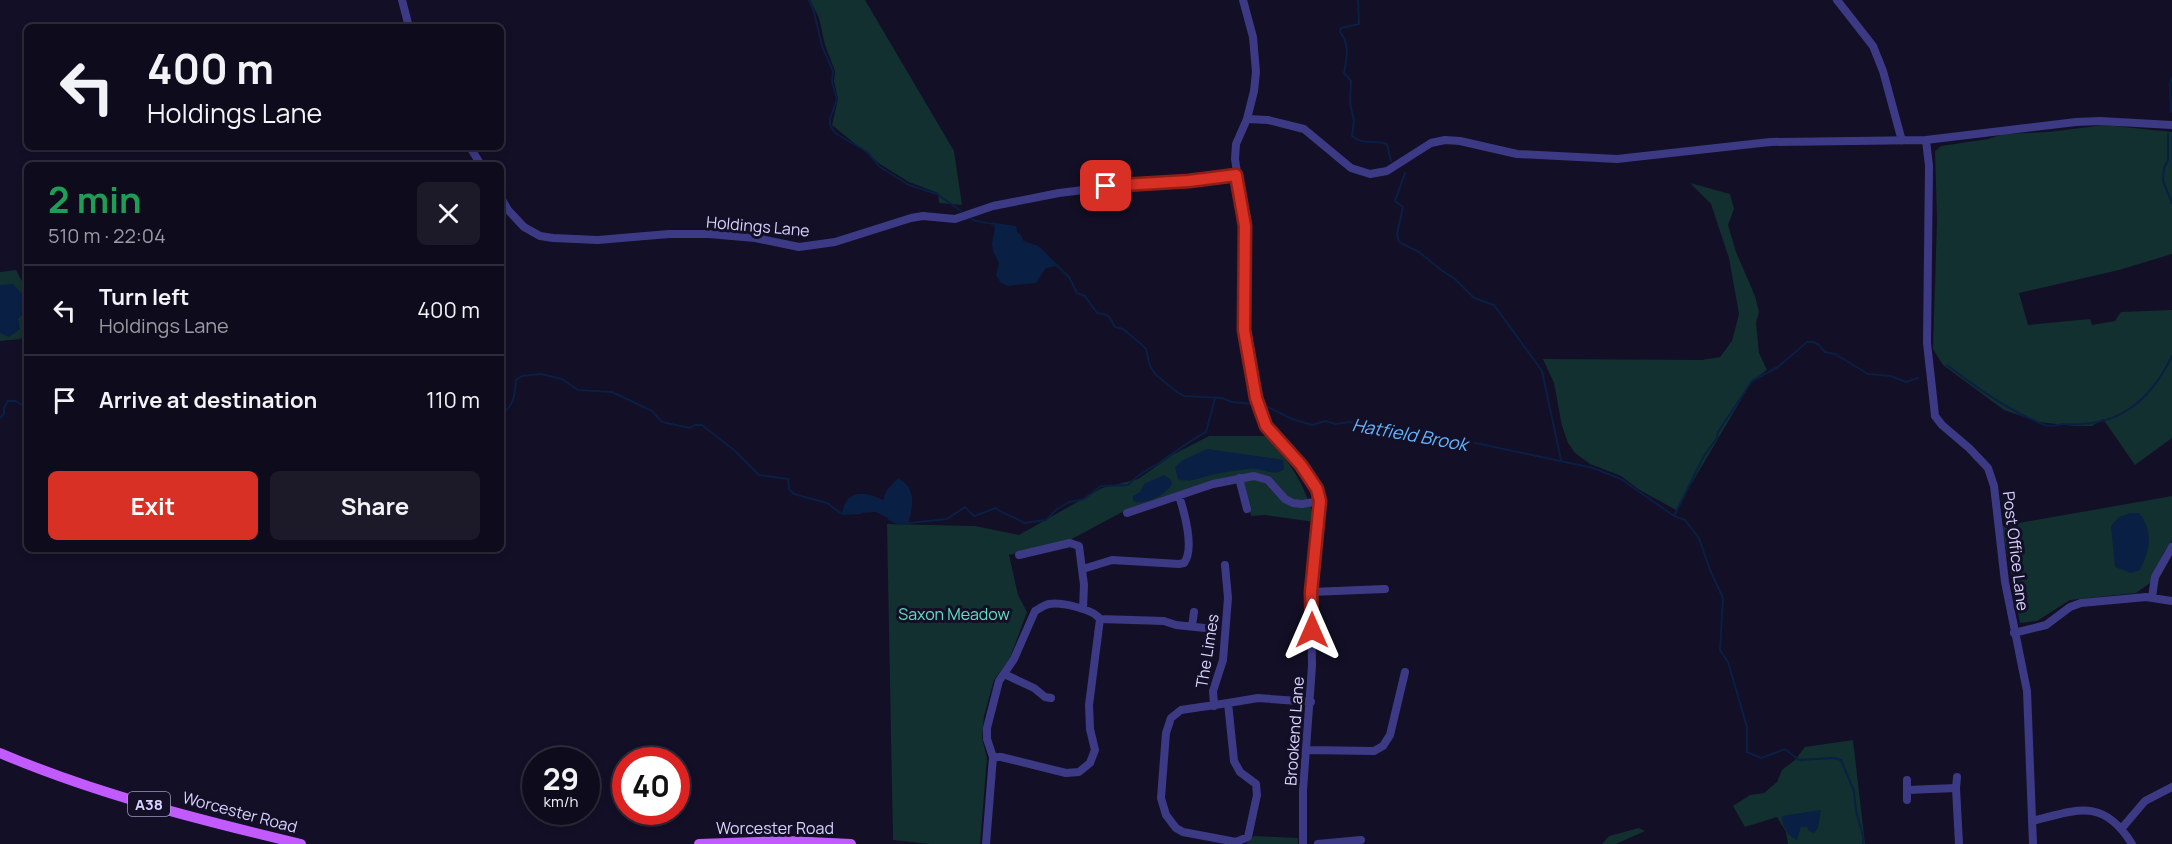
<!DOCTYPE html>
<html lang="en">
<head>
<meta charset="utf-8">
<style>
	:root { --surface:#0e0b1c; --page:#1c1929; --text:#f1f3f6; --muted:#9b9ba3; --line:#2e2b3b; --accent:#d93025 }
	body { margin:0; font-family:Manrope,sans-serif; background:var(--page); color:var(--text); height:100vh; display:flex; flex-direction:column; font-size:22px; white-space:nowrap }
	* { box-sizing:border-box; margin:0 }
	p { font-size:20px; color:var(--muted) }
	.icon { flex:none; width:33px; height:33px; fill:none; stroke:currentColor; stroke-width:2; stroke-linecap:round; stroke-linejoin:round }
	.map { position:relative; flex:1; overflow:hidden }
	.sheet { position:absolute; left:24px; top:162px; width:480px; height:390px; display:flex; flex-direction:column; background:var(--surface); border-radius:9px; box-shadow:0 3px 9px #0003,0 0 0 2px var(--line) }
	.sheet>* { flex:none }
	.top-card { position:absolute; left:24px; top:24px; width:480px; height:126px; border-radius:9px; box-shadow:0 3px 9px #0003,0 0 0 2px var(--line); background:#0e0b1c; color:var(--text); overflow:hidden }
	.speed { position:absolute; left:522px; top:747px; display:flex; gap:12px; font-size:30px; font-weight:700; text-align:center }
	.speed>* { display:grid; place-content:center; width:78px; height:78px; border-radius:50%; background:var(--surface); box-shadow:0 3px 9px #0003,0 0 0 2px var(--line); line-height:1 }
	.speed small { font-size:15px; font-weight:400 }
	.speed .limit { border:9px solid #d22; background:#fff; color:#111 }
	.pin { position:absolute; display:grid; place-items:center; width:51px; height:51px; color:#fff; margin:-26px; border-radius:12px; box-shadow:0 3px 9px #0006 }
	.me { position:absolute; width:66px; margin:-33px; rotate:0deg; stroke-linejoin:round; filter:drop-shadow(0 0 4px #0008) }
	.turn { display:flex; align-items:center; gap:21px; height:126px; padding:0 24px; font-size:27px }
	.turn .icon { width:78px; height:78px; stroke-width:2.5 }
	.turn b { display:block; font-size:42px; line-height:51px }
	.round { display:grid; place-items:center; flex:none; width:63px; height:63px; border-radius:9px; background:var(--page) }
	.overview { display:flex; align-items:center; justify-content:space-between; height:102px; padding:0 24px }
	h1 { font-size:36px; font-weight:700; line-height:45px; color:#1e9e55 }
	.cta { display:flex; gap:12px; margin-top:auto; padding:12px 24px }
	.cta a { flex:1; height:69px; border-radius:9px; background:var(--accent); color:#fff; font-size:24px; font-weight:700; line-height:69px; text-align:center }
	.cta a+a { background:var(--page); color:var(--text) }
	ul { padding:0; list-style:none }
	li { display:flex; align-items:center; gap:18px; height:90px; padding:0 24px; border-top:2px solid var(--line) }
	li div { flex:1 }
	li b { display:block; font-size:22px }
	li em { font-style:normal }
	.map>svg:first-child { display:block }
</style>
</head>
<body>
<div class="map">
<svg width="2172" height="844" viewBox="0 0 2172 844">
	<rect width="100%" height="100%" fill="#130f26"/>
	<path fill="#12302f" d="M810,0H865L954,151L962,205L939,203L938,193L909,182L880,164L832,125L838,99L834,81L835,71L825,45L819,18Z
		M2105,125L2172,132V254L2119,270L2019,293L2028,325L2090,319L2092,325L2115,321L2121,312L2172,310V438L2135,465L2103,419L2092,426H2074L2039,422L2004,410L1943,365L1933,349L1937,220L1935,151L1941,146L1988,139L2004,134L2048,132Z
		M1690,183L1730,194L1734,209L1728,225L1736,252L1755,296L1759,312L1756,323L1759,353L1767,370L1752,381L1676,510L1638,489L1621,476L1590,464L1575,453L1568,443L1562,426L1554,383L1543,359L1702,360L1720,357L1732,341L1739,314L1729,258L1711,204Z
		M16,270L27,290V324L21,339L0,341V272Z
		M1209,436H1265C1292,464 1305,484 1315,522L1265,515L1251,516L1242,476L1212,481L1165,496L1126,510L1070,540L1009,555L1018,595L1027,612L1010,658L994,680L984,716L982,738L987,758L980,844H930L893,840L887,524L975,526L1019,535L1102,488L1138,479L1174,454Z
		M2172,496V541L2164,552L2150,583L2136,593L2070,600L2037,621L2020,623L2002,526Z
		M1853,740L1865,844H1788L1786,832L1777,817L1745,827L1733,806L1750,795L1764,793L1777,782L1782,770L1795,760L1805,747Z
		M1639,828L1645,831L1616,844H1602L1609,836Z
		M1254,836L1298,838V844H1246Z"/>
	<path fill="#0a1f44" d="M992,222L1015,227L1023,242L1038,247L1057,266L1046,268L1036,283L1007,286L1000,282L996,275L999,263L993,251L992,243L995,228Z
		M13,284L25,297L27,309L18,319L20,329L9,337L0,333V285Z
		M1207,449L1278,459L1283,460L1284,469C1274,478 1261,467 1249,469C1238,470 1226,472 1215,474C1203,476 1191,484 1178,479L1175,467L1183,460Z
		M1164,475L1170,479L1172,484C1166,495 1144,506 1133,501V496L1140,492L1144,484Z
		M898,478C917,488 913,506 908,524H900L876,512L842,514C846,489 864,491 883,500L886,491Z
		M2130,513H2139C2154,532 2150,550 2140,570L2131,573L2115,567L2111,526L2119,517Z
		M1821,810L1818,828L1814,833L1809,831L1807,827H1801L1797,840C1789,837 1781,826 1782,816Z"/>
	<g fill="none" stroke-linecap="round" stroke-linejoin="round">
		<path stroke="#0a1f44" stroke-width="2" d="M809,0L814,12L822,46L833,71L832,82L837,99L830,119V125L835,133L867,152L880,167L909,185L937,194L961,211
			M1358,0L1359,24L1341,28L1340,32C1350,44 1347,58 1344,73L1351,81L1350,103L1354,121L1352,136C1363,146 1375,139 1387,144L1391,161
			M2171,112L2170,84L2172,78
			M2168,134V160L2164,168L2163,181L2172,203
			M1405,173L1395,201L1403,207L1397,234L1399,242L1419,252L1441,270L1455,279L1474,298L1494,305L1542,371L1561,460
			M971,219C978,223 1005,225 1015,227L1016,229
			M1019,234L1023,242L1038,247L1069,277L1077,293L1085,296L1097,313C1109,314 1110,317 1115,327L1123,329L1141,344L1146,349L1150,366L1156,375L1177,392L1184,396L1222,398L1232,402L1255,404
			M1947,365C1978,388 2008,411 2045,425C2052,428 2060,423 2067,424C2119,427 2150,401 2172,356
			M1262,404L1292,419L1312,425L1325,421L1336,424L1349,422L1424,436L1457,439L1593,468L1621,479L1674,516L1685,520L1699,538L1710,570L1723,598L1720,650L1728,662L1747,727V752L1761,758L1785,749L1799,760L1834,758L1841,760L1854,791L1856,811L1863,836V844
			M501,414C514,407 515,394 516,380L522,376L541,374L562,379L578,390L612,392L652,411L662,422L690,428L695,425H702L735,451L759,475L788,479L789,489L794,494L827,503L842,514L861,513
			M0,418L4,414V408L8,401H16L27,409
			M1674,516L1704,456L1717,438L1718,432L1752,381L1778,367L1807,342H1813L1819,345L1825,352L1835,354L1868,374L1891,376L1906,382L1918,378
			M889,519L900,524L947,519L965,507L974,516L996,508C1005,516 1015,516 1024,523L1046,520L1057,509L1069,502L1084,499L1101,486L1128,485C1137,475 1147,470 1159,463C1175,452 1189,441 1206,432L1215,398"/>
		<path stroke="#3d3a85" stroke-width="8" d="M402,0L409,27
			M1243,0L1253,37L1256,72L1254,91L1247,119L1236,144L1235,159L1245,226L1244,330L1261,416L1266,426L1301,465L1312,481L1317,488L1321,505L1311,592L1312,666L1303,790V844
			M1837,0L1873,46L1883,71L1902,141
			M1247,119L1268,120L1304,129L1351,168L1370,174L1387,171L1431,143L1445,140L1460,141L1517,154L1617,159L1770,142L1926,140L2076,122L2100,121L2172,125
			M1926,140L1929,166L1927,343L1934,406L1935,416L1942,425L1969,448L1988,468L1994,486L2005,582L2027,691L2033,844
			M470,147L481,165
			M501,198L508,210L524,227L540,236L553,238L598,240L669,234H709L755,238L799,247L835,242L911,218L923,216L955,219L993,206L1059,193L1124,185L1189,181L1236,175
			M1239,478L1247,509
			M1127,513L1213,484L1254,476L1268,480L1285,499L1293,503L1302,504L1320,501
			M1019,555L1070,543L1079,546L1084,585L1083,609
			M1083,569L1112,560L1179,564L1184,563C1195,549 1184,511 1179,496
			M1311,592L1385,589
			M2152,597L2155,577L2172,547
			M1192,626L1194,612
			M2014,633L2046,625L2070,607L2081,603L2146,597L2172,601
			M1004,674L1034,688L1045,697L1051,698
			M1228,703L1181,710L1171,718L1166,733L1161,798L1166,815L1176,828L1183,832L1236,842L1248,837L1257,795L1256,784L1240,772L1234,761L1228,703L1258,698L1311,702
			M1214,706L1213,691L1223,660L1228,598L1225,565
			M1306,750L1374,751L1383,746L1390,735L1405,672
			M993,757H1001L1066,773L1079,772L1090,763L1095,750L1090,729L1089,705L1100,619
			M1907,780V800
			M1956,788L1957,777
			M1907,790L1956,788L1959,844
			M2032,821C2077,810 2103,797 2132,844
			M2122,828L2145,801L2172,787
			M986,844L993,757L987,739V728L999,681L1014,659L1035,611C1040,608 1044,605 1049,604C1061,602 1093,609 1100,619L1164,621L1176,625L1205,628
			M1318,844L1361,840"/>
		<path stroke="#c25bff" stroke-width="10" d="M0,753C96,794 200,820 301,844
			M699,844L788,841L851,844"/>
	</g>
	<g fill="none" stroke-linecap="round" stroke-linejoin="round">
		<defs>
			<path id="route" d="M1106,186L1189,181L1236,175L1245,226L1244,330L1256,398L1266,426L1301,465L1317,489L1320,501L1311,592L1312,630"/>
		</defs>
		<use href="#route" stroke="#8d1f18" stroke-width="15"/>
		<use href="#route" stroke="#d93025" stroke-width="10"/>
	</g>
	<g text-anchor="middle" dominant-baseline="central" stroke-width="6" stroke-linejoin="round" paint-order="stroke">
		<rect fill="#130f26" stroke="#9e99be" stroke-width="1.5" x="128" y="792" width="42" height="24" rx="4.5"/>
		<g font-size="15" font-weight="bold" fill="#d9d4ff">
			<text x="149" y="804">A38</text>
		</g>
		<g font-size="16" fill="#d9d4ff" stroke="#130f26">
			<text transform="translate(758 226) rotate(5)">Holdings Lane</text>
			<text transform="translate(2016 551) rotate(83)">Post Office Lane</text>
			<text transform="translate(1207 651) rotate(-81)">The Limes</text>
			<text transform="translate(1294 731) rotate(-86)">Brookend Lane</text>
			<text transform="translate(240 812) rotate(15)">Worcester Road</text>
			<text x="775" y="828">Worcester Road</text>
		</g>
		<g font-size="16" fill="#5fe0c0" stroke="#130f26">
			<text x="954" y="614">Saxon Meadow</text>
		</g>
		<g font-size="18" font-style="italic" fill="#62b6ff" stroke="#130f26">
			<text transform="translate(1410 434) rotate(10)">Hatfield Brook</text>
		</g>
	</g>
</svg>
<div class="speed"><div>29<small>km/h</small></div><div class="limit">40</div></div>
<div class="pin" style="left:1106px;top:186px;background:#d93025"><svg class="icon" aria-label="arrive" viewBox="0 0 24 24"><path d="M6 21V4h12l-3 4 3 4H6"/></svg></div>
<svg class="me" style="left:1312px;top:630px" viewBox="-20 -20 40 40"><path d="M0-17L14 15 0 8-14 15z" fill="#d93025" stroke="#fff" stroke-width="4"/></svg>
<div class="top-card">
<div class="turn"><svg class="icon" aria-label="left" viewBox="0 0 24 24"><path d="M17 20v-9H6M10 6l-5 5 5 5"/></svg><div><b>400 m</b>Holdings Lane</div></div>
</div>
<section class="sheet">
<div class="overview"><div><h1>2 min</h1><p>510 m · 22:04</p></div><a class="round"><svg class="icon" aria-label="close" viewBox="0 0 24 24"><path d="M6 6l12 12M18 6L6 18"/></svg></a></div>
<ul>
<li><svg class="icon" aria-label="left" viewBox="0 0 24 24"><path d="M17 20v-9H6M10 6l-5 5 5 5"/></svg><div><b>Turn left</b><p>Holdings Lane</p></div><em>400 m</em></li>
<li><svg class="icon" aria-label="arrive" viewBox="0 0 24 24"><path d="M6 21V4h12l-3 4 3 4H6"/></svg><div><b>Arrive at destination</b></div><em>110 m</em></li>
</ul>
<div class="cta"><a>Exit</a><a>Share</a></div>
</section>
</div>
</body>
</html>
